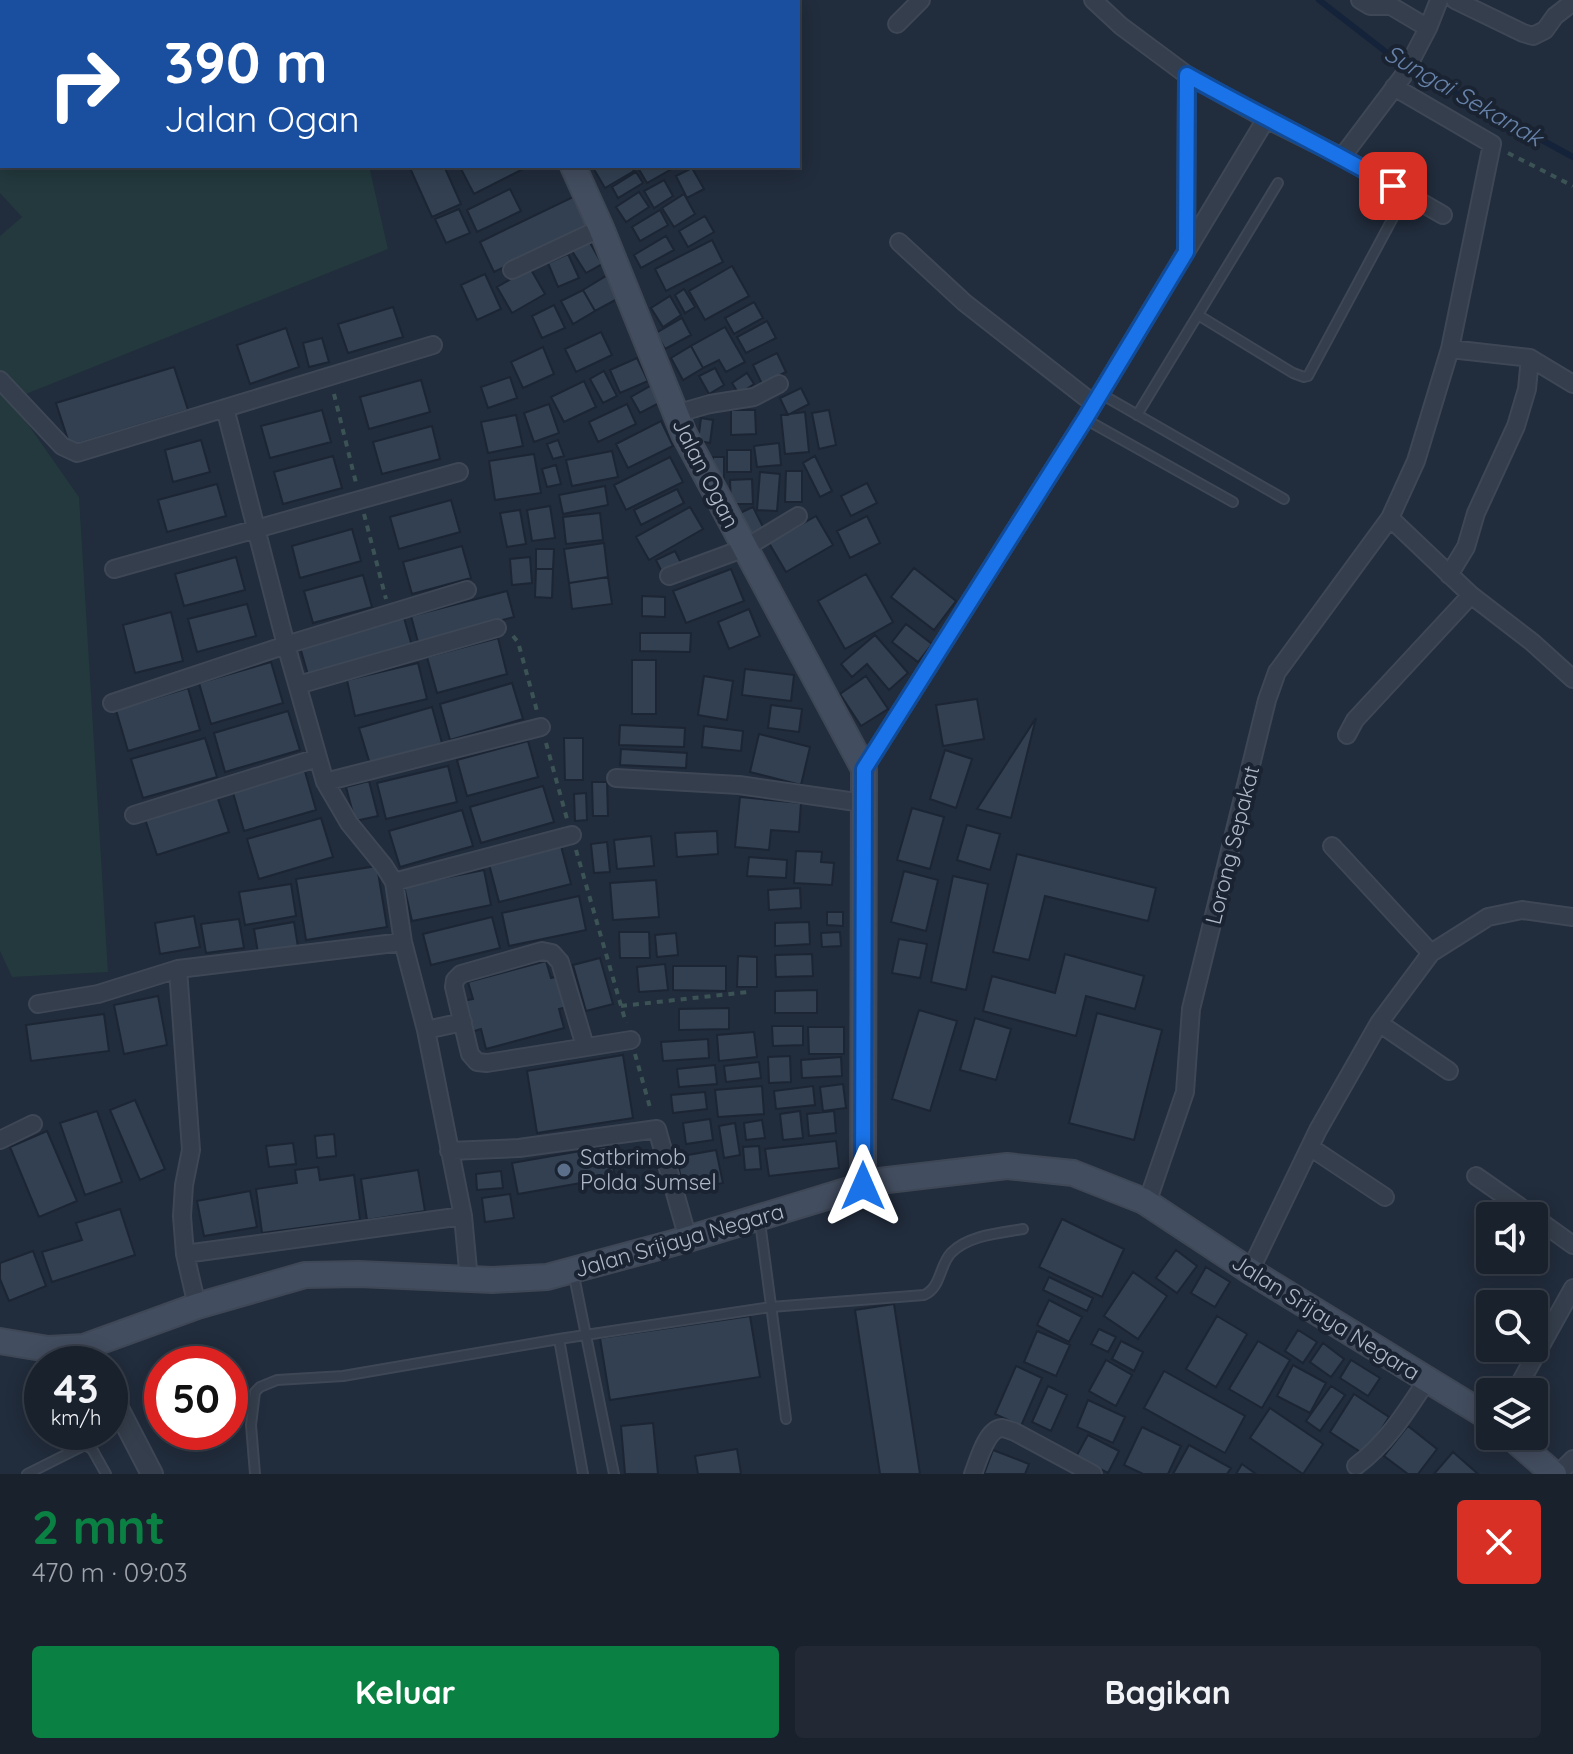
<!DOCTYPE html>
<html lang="id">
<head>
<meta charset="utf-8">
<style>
	:root { --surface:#19212d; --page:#222935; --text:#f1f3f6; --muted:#9fa3aa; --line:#373e49; --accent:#0b8043 }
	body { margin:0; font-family:Quicksand,sans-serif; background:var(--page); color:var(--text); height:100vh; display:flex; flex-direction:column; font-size:30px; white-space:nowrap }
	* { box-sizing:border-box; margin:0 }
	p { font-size:26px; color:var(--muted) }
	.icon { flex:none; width:44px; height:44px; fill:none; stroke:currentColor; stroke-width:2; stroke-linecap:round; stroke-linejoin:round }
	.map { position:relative; height:1474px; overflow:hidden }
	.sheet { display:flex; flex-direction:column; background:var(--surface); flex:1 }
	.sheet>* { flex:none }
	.banner { position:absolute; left:0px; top:0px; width:800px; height:168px; box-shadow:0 4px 20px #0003,0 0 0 2px var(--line); background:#1a4fa0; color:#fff; overflow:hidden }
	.fabs { position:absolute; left:1476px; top:1202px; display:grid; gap:16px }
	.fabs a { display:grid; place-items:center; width:72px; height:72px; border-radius:8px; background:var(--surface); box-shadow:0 4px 20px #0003,0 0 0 2px var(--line); font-size:40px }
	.speed { position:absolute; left:24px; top:1346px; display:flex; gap:16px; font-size:40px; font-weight:700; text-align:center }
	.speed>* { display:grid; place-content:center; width:104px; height:104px; border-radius:50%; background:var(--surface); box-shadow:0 4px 20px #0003,0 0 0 2px var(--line); line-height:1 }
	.speed small { font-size:20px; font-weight:400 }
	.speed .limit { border:12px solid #d22; background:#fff; color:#111 }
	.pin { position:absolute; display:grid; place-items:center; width:68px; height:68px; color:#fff; margin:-34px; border-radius:16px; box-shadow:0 4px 12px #0006 }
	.me { position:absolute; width:88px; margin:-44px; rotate:0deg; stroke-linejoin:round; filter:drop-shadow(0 0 6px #0008) }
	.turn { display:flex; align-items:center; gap:28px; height:168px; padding:0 32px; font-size:36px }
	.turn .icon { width:104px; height:104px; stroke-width:2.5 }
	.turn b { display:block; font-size:56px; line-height:68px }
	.round { display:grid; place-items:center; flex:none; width:84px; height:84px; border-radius:8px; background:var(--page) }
	.overview { display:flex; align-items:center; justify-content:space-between; height:136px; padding:0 32px }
	h1 { font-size:48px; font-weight:700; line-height:60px; color:var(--accent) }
	.button { display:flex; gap:16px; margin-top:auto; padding:16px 32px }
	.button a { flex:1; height:92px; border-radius:8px; background:var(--accent); color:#fff; font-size:32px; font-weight:700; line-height:92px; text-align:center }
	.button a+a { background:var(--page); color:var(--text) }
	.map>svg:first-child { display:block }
</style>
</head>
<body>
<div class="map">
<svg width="1573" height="1474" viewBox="0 0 1573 1474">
	<rect width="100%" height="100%" fill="#212c3c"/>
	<path fill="#23393d" d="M2,73V166H369L388,249L11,400L79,497L108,972L12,977L0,951V236L22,217L0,193V75Z"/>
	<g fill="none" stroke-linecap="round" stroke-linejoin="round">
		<path stroke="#14233a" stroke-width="6" d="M1319,0L1399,62L1573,157"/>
	</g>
	<path fill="#324052" stroke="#1c2533" stroke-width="2" d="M427,0H482L483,2H428Z
		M413,166H444L461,204L432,217L410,168Z
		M467,166H529L474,194L461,169Z
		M592,166H631L634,171L605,188Z
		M637,166H677L647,183Z
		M692,168L704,189L687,198L676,176Z
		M636,172L643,183L618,198L612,187Z
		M664,180L673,196L654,208L644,191Z
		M510,189L521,211L477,232L467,210Z
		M639,192L649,207L626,222L616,207Z
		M684,194L695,214L674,227L662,208Z
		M573,197L587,227L494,272L480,242Z
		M459,209L470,233L446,243L435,219Z
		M660,210L668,225L640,241L632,227Z
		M705,216L714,232L688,247L679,231Z
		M666,236L674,250L641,268L634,255Z
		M712,240L723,262L666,291L655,269Z
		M589,241L602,264L586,273L572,251Z
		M568,254L579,278L558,287L548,263Z
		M732,266L749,296L705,320L689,291Z
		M530,268L545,294L512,313L497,287Z
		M485,274L501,309L477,320L461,285Z
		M606,276L619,298L595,311L583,290Z
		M684,289L695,307L685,313L675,295Z
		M583,290L595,311L573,324L561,301Z
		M670,296L681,315L663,327L651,308Z
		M754,302L763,318L734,334L725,318Z
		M554,305L565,328L542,338L532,316Z
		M393,307L403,337L348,353L338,324Z
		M682,318L691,335L665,349L656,333Z
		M767,321L776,338L746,353L737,337Z
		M725,327L745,362L726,372L719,360L703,368L691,346Z
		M286,328L299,367L250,384L237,345Z
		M601,332L612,355L576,372L565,349Z
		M322,338L329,362L309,367L303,343Z
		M691,346L703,368L683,380L671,358Z
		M543,347L554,374L523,388L511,362Z
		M777,353L786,372L762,384L753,365Z
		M637,358L648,381L620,393L610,370Z
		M174,367L188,410L70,446L56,403Z
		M715,368L724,385L709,394L699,376Z
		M604,371L617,396L603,403L590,379Z
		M747,373L754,384L739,394L732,383Z
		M510,377L517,398L488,408L481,387Z
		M421,380L430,412L369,429L360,397Z
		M584,381L596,407L564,422L551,397Z
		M652,385L661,402L640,413L631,397Z
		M801,388L809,404L788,415L780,398Z
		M549,404L559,433L534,442L524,413Z
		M627,404L636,424L598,442L589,422Z
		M322,410L331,442L270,458L261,426Z
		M731,410H755L756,434L731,435Z
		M829,410L836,445L819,449L812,413Z
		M805,412L809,452L785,454L781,415Z
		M516,415L523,446L488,453L481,422Z
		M701,418L713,420L710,443L698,441Z
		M661,421L673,446L628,468L616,444Z
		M432,426L440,459L382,474L373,442Z
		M201,440L210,472L173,482L165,450Z
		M558,440L564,456L553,459L547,444Z
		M779,443L781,465L757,467L754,446Z
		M727,450H751V472H727Z
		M612,451L618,477L572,486L566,460Z
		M534,454L541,493L495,500L489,461Z
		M333,456L342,488L283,504L274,472Z
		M815,456L832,491L820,497L803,463Z
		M670,457L683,482L626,510L614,485Z
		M713,457H724V480H713Z
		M556,465L561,484L547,487L542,469Z
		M786,471H802V502H785Z
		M760,472L780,474L777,511L757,510Z
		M752,479L753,504H731L730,480Z
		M867,483L877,503L851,516L841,496Z
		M217,484L226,516L167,532L158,500Z
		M605,486L608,505L563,514L559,495Z
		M677,489L684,503L641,525L634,510Z
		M451,500L460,532L399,549L390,517Z
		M550,506L555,538L532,541L527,510Z
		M690,507L703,529L649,560L636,537Z
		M753,507L764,529L752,535L740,513Z
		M520,510L526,544L507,547L500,513Z
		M600,513L603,540L566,544L563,517Z
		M816,516L833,545L786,572L769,543Z
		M867,516L880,543L850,558L837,531Z
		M352,529L361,561L300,578L292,546Z
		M604,543L608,577L569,583L564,549Z
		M462,546L471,578L412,594L403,562Z
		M536,549H554L553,569H536Z
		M675,551L681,563L662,572L656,560Z
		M236,557L245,590L184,606L175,574Z
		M530,557L532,583L512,585L510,559Z
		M914,568L956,601L934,630L891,597Z
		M536,569H553L552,598L535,597Z
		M731,569L744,601L686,623L673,591Z
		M866,574L893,622L845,649L818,601Z
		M363,575L372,607L313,623L304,591Z
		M608,577L612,604L572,609L569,583Z
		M507,591L514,617L418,642L411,616Z
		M642,596L665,597V617L642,616Z
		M247,604L256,636L197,652L188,619Z
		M749,609L760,636L729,649L718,622Z
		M171,612L183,661L135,673L123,625Z
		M404,618L412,646L308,675L300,647Z
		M906,624L932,644L918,662L892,642Z
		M640,633H691L690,652L640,651Z
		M875,635L908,673L889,690L867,664L852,677L841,664Z
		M498,638L507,674L437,693L427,657Z
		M632,660H656V714H632Z
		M271,662L283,703L211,724L199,683Z
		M418,663L427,699L355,716L347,680Z
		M745,669L794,675L791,701L742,695Z
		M704,676L733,681L727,720L698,715Z
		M866,676L888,709L861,726L840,694Z
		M512,683L523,719L450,740L440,704Z
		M188,688L200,730L128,751L116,710Z
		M977,699L984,739L943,746L936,705Z
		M771,705L802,709L799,732L768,728Z
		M432,707L442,743L370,764L359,728Z
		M288,711L300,750L225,772L214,733Z
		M1036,718L1011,818L977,809Z
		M620,725L685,728L684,747L619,745Z
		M704,726L743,731L741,751L702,747Z
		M759,734L810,747L801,785L750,772Z
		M205,738L217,777L143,798L131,759Z
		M564,738H583V780H565Z
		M528,741L538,777L467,796L457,760Z
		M621,749L687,753L686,768L620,765Z
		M945,750L972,759L956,808L930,799Z
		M448,766L457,802L386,819L377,783Z
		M304,768L316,810L244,831L232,789Z
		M369,781L378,816L355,821L346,787Z
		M592,782H607L608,816H593Z
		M543,786L554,822L481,843L470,807Z
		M586,793L587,820L575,821L574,794Z
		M217,796L229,832L157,855L145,819Z
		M740,797L801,803L799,832L771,830L769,850L735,847Z
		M912,808L944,817L930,869L897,860Z
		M462,810L473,846L400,867L389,831Z
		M321,818L333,857L259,879L247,839Z
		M967,825L1000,834L990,870L957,860Z
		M717,831L718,854L677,857L675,833Z
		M651,836L654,866L617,869L614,840Z
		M607,842L610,872L594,873L591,844Z
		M561,846L571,884L499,902L489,864Z
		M796,851L822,852L821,862L834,863L832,885L794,883Z
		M1017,854L1156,888L1148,921L1045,896L1029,960L993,952Z
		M749,857L787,860L786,878L747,876Z
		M377,866L387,927L306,940L296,879Z
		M484,870L491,905L412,921L404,886Z
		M904,871L938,880L926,931L891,922Z
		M953,876L988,884L966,990L931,982Z
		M656,880L659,917L613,920L610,883Z
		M291,884L296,916L245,925L239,892Z
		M800,888L801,908L769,910L768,890Z
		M579,896L586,930L509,946L502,913Z
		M827,912H843V926L827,925Z
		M194,916L200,947L160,954L155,923Z
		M492,917L500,948L431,965L423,934Z
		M239,919L244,948L206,953L201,924Z
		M294,922L298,947L258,953L254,929Z
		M809,922L810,944L775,946V923Z
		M619,932H649L650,958H620Z
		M840,932L841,946L822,947L821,933Z
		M676,933L678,955L657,957L655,935Z
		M899,939L927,944L920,978L892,973Z
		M812,954L813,976L776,977L775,955Z
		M1065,954L1144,976L1135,1009L1086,996L1076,1036L983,1011L992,976L1055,993Z
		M738,956L757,957V987H737Z
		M600,958L613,1004L586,1011L573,965Z
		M546,961L551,978L559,976L567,1007L559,1009L564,1028L486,1049L481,1029L471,1032L463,1001L473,999L468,982Z
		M665,964L668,990L639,992L637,967Z
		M673,966H726V991L673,990Z
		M817,990V1013H775V991Z
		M158,996L167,1045L124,1054L114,1005Z
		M729,1008V1029L679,1030V1009Z
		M919,1010L957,1021L930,1111L892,1099Z
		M1097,1013L1162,1030L1134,1140L1069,1123Z
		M104,1014L109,1051L31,1061L26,1025Z
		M975,1018L1011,1029L996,1080L960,1070Z
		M772,1026H803V1045L773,1046Z
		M808,1027H844V1054H809Z
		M754,1032L757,1057L719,1061L717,1035Z
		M708,1039L709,1058L663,1061L661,1042Z
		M623,1055L633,1118L537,1133L527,1071Z
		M790,1056L791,1082L769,1083L768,1057Z
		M841,1057L842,1076L802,1078L801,1060Z
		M759,1062L761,1078L726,1082L724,1066Z
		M715,1065L717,1084L679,1087L677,1069Z
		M843,1084L846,1108L823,1111L820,1087Z
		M762,1086L764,1114L718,1117L715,1090Z
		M813,1086L815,1105L776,1109L774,1091Z
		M705,1092L707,1109L673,1113L671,1095Z
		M135,1100L165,1169L140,1180L110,1110Z
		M97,1111L122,1182L85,1195L60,1123Z
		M800,1111L803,1138L783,1140L780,1114Z
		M834,1111L836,1133L809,1136L807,1114Z
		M710,1119L713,1140L686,1144L683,1123Z
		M762,1120L765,1138L746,1140L744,1123Z
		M735,1123L740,1155L724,1158L719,1126Z
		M47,1131L77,1201L39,1217L10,1147Z
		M334,1134L336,1156L317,1158L315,1136Z
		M836,1141L839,1168L769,1176L765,1149Z
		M293,1143L296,1164L269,1167L266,1146Z
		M609,1146L615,1177L518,1194L512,1163Z
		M759,1146L761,1169L745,1170L743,1147Z
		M716,1150L723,1183L683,1191L677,1157Z
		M318,1167L320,1180L354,1175L360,1220L262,1233L256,1189L297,1183L295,1170Z
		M418,1170L425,1211L367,1220L361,1179Z
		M501,1171L503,1188L477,1190L476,1174Z
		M250,1191L257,1227L204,1236L197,1201Z
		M510,1194L514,1218L485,1222L482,1198Z
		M120,1209L135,1255L52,1282L42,1252L82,1240L76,1223Z
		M1062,1219L1124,1249L1102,1297L1039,1267Z
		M1176,1250L1197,1266L1177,1293L1156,1278Z
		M33,1251L46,1286L9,1301L0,1279V1263Z
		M1206,1267L1230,1282L1215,1307L1191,1293Z
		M1133,1272L1167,1296L1138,1339L1104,1316Z
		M1049,1277L1093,1298L1087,1311L1043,1290Z
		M1049,1300L1082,1317L1069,1342L1037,1325Z
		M894,1304L920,1474H880L855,1310Z
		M750,1316L760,1377L610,1400L600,1338Z
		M1217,1316L1247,1334L1216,1387L1186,1369Z
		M1099,1329L1116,1337L1108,1352L1091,1344Z
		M1298,1330L1317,1342L1303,1363L1285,1351Z
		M1037,1331L1070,1345L1056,1376L1024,1362Z
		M1121,1341L1143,1352L1134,1371L1112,1359Z
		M1258,1341L1290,1360L1262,1408L1229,1389Z
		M1323,1343L1344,1359L1331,1377L1310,1362Z
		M1106,1360L1132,1375L1116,1406L1089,1391Z
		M1351,1360L1380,1378L1368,1396L1340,1378Z
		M1293,1365L1326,1383L1310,1413L1277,1396Z
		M1016,1366L1042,1378L1021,1426L995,1414Z
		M1164,1371L1245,1416L1225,1453L1144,1408Z
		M1048,1386L1067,1395L1051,1431L1032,1422Z
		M1331,1386L1345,1395L1320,1431L1306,1421Z
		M1354,1394L1389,1417L1365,1455L1330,1432Z
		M1088,1400L1125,1417L1113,1443L1077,1427Z
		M1270,1408L1323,1444L1303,1474L1250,1438Z
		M653,1423L658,1474H625L621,1426Z
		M1408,1426L1437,1449L1418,1474H1408L1384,1456Z
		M1142,1427L1181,1446L1168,1474H1143L1124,1465Z
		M1088,1435L1119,1451L1108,1473L1076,1457Z
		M1189,1445L1231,1468L1227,1474H1173Z
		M737,1449L741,1474H698L695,1456Z
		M993,1450L1029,1464L1025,1474H984Z
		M1453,1452L1478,1474H1434Z
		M1242,1464L1256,1474H1236Z"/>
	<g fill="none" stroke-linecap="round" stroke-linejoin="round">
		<defs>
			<path id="service" d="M1198,315L1293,373L1304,377L1308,376L1395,214
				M1101,394L1284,499
				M1137,415L1278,183
				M1085,419L1233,502
				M760,1222L786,1419
				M573,1271L614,1474
				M559,1339L583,1474
				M27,1474L85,1445L92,1449L106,1474
				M255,1474L251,1425L255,1392L260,1387L277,1380L343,1376L559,1339L771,1307L924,1295C941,1288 939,1266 951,1253C969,1235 1000,1233 1023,1229"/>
			<path id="minor" d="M1093,0L1121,26L1187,75L1266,119L1342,157L1403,76L1428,28L1439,0
				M1360,0L1370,6H1391L1428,28
				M1455,0L1523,33L1533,36L1545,30L1555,16L1573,2
				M897,24L921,0
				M1394,87L1492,144L1450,349L1416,461L1390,518L1471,595L1532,642L1573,679
				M1342,157L1443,215
				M899,242L965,303L1094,404
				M1186,251L1187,75
				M512,270L601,228
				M1450,349L1530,358L1573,384
				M0,380L62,446L77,453L433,345
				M225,408L286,645L325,782L349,823L384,866L394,882L403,942L426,1030L463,1216L469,1280
				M675,414L710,404L754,397L779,384
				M114,569L459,472
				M1449,575L1466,547L1476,513L1516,426L1527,389L1530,358
				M669,576L745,548L798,516
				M298,685L497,628
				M112,703L286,645L467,590
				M1347,735L1355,720L1471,595
				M864,769L1085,419L1266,119
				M616,778L739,785L863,803
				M325,782L541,727
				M134,815L317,758
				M1332,846L1431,953
				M394,882L572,835
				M178,969L191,1150L184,1185L182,1216L185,1254L197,1306
				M38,1004L98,994L178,969L403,942
				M1379,1023L1449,1071
				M426,1030L463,1022
				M585,1046L560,962L552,953L542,951L461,974L455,980L454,987L470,1054L477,1062L487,1063L631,1040
				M0,1140L33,1124
				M1310,1147L1385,1197
				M449,1151L519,1148L657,1129L688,1239
				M1476,1176L1533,1216
				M1147,1203L1185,1092L1191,1009L1267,700L1277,672L1390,518
				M1534,1217L1573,1245
				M185,1254L463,1216
				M1250,1271L1318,1130L1379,1023L1431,953L1488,917L1522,910L1573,917
				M1515,1392L1573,1288
				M1356,1466C1387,1443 1406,1412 1427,1380
				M973,1474C978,1462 986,1429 1002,1428C1004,1428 1012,1431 1015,1432L1093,1474
				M1558,1474L1573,1459"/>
			<path id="tertiary" d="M110,1393L152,1474"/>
			<path id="secondary" d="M500,0V2
				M573,166L601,228L684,434L864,769L863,1186
				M0,1341L48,1349L84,1347L197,1306L305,1275L359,1274L492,1280L547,1277L688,1239L879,1181L1007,1166L1073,1173L1144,1201L1250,1271L1490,1418
				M1510,1436L1554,1474"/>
		</defs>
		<use href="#service" stroke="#3e4755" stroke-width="12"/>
		<use href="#minor" stroke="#3e4755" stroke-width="20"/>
		<use href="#tertiary" stroke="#3e4755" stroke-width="24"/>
		<use href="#secondary" stroke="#3e4755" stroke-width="28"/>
		<path stroke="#3c5355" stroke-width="4" stroke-dasharray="6 6" stroke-linecap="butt" d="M1508,153L1573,186
			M334,394L356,483
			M364,514L386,599
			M513,636L518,642L537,711
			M546,743L567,819
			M576,850L626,1023
			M621,1006L748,992
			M635,1054L651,1111"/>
		<use href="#service" stroke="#353e4c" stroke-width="8"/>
		<use href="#minor" stroke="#353e4c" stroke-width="16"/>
		<use href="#tertiary" stroke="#353e4c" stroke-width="20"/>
		<use href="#secondary" stroke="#424d5f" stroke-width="24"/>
	</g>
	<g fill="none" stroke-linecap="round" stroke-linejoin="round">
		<defs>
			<path id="route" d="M863,1186L864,769L1085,419L1186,252L1187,75C1255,113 1325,147 1393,186"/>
		</defs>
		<use href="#route" stroke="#114b97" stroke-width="20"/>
		<use href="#route" stroke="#1a73e8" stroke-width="14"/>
	</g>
	<circle fill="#5c6f8a" stroke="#1a2331" stroke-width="3" cx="564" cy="1170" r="8"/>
	<g text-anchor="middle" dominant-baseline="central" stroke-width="8" stroke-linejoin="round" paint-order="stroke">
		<g font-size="22" fill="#b0b9c8" stroke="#1a2331">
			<text transform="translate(706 473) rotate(63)">Jalan Ogan</text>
			<text transform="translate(1232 845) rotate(-76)">Lorong Sepakat</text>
			<text transform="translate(679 1240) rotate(-16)">Jalan Srijaya Negara</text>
			<text transform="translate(1326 1317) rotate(32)">Jalan Srijaya Negara</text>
		</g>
		<g font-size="22" fill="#b0b9c8" stroke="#1a2331" text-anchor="start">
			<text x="580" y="1157">Satbrimob<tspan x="580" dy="25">Polda Sumsel</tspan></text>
		</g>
		<g font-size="24" font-style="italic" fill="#6782a9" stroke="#1a2331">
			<text transform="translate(1464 95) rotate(30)">Sungai Sekanak</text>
		</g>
	</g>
</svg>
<div class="fabs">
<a><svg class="icon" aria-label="sound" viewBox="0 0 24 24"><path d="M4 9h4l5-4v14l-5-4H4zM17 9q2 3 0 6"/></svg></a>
<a><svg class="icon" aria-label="search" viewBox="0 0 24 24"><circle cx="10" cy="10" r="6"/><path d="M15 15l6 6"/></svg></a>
<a><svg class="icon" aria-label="layers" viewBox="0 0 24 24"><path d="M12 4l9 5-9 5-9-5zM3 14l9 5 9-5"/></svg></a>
</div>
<div class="speed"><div>43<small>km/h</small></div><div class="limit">50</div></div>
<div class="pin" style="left:1393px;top:186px;background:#d93025"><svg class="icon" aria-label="arrive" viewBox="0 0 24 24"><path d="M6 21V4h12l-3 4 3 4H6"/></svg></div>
<svg class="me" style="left:863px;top:1186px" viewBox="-20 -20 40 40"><path d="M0-17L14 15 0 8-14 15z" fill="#1a73e8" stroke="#fff" stroke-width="4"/></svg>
<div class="banner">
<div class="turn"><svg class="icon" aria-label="right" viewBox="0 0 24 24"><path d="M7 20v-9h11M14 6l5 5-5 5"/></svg><div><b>390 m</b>Jalan Ogan</div></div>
</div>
</div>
<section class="sheet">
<div class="overview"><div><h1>2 mnt</h1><p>470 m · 09:03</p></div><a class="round" style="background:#d93025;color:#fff"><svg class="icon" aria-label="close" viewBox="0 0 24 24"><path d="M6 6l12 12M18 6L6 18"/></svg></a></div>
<div class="button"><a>Keluar</a><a>Bagikan</a></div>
</section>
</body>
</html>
